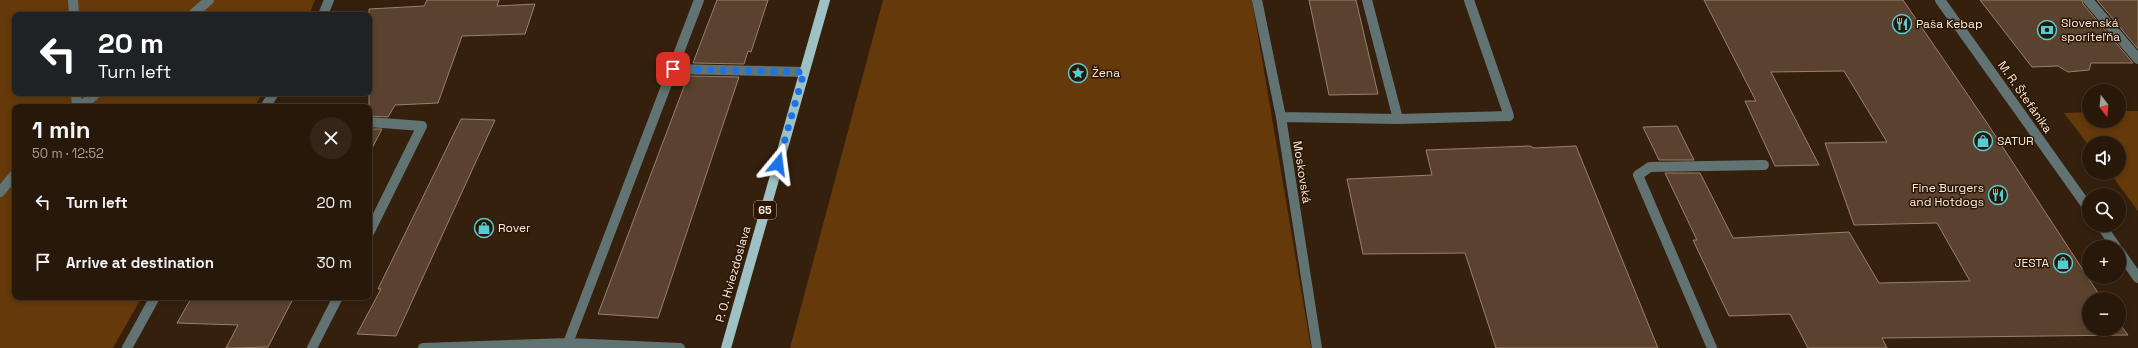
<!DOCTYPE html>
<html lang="en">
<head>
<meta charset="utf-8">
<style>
	:root { --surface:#28180a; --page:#342518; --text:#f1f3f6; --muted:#a5a09c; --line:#44372b }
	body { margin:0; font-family:"Space Grotesk",sans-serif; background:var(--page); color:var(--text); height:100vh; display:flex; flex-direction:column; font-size:15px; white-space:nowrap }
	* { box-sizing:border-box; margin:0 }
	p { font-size:13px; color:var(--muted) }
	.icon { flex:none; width:22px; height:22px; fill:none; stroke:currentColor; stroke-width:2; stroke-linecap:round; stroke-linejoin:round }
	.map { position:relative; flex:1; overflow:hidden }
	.sheet { position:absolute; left:12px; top:104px; width:360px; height:196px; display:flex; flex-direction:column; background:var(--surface); border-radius:8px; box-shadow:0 2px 6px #0003,0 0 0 1px var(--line) }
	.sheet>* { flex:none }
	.banner { position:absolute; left:12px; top:12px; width:360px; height:84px; border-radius:8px; box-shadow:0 2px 6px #0003,0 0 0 1px var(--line); background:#202124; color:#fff; overflow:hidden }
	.needle { width:26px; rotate:164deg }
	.tools { position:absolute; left:2082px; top:84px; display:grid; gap:8px }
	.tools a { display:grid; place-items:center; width:44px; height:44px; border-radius:50%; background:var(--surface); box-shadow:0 2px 6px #0003,0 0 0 1px var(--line); font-size:20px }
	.pin { position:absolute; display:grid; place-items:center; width:34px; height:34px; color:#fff; margin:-17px; border-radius:8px; box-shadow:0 2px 6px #0006 }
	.me { position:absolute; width:44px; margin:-22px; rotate:16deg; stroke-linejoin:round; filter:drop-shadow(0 0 3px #0008) }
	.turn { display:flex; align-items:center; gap:14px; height:84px; padding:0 20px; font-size:18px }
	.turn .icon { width:52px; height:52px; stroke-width:2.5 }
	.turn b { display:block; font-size:28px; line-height:34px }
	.round { display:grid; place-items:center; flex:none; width:42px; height:42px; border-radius:21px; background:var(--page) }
	.overview { display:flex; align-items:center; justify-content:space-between; height:68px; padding:0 20px }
	h1 { font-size:24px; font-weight:800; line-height:30px }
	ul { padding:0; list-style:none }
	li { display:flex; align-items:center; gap:12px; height:60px; padding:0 20px }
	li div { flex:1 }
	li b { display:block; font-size:15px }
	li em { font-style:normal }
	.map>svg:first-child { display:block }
</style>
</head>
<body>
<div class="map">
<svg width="2138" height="348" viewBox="0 0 2138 348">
	<rect width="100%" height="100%" fill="#35200d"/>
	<path fill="#653909" d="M0,0H315L309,15H15V93H263L254,107H15V297H142L113,348H0Z
		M883,0H1252L1311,348H790Z
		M2119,111H2138V211L2110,173H2119V143H2089V146L2064,113L2089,112V121H2119Z"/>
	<path fill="#5a422f" stroke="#9a806b" d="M427,0H499L497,6L535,4L525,34L462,36L438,103L395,105L388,117L369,116V9L424,6Z
		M717,0H768L751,52L748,51L744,64L693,63Z
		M1309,0H1356L1378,94L1329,95Z
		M1704,0H1903L1987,123L2102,299H2089V329H2119V323L2128,335L1882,338L1887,348H1808L1790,314L1729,316L1693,240H1697L1665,173H1700L1733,238L1849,232L1879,283L1970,281L1937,223L1854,225L1825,143L1887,142L1844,71L1771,72L1819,165L1775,166L1745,101H1756Z
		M1980,0H2082L2083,4L2133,63H2091L2089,70L2068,72L2058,66L2032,67Z
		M2097,0H2138V49Z
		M688,76L739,77L658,318L598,314Z
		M461,119L495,120L396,336L357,334L381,289H378Z
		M1677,126L1694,160H1659L1643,127Z
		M369,129H382L369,154Z
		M1530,146L1534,148L1576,146L1658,348H1496L1465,253L1363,254L1347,179L1432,175L1426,150Z
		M192,297H294L268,347L232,348H226L238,325L177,323Z"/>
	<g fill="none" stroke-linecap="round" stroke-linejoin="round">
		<path stroke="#627374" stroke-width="10" d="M73,0L74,15
			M1257,0L1281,117L1317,348
			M1367,0L1398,119
			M1940,0L2089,209
			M2088,0L2138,59
			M192,15L209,0
			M323,15L329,0
			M673,69L804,72
			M76,93L77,107
			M80,107L97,93
			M265,107L274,93
			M1281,117L1398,119L1509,116L1469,0
			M369,122L422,126L369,233
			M0,192L15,174
			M2101,225L2116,247
			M2119,251L2138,278
			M568,343L680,348
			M127,348L155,297
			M312,348L338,297
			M423,348L568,343L699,0
			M1712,348L1638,175L1650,167L1764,165"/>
		<path stroke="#9ec1c3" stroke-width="10" d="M726,348L825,0"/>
	</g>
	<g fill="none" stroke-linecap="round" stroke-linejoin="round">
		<path stroke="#1a73e8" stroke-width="7" stroke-dasharray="0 12.6" d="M673,69L804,72L778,164"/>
	</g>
	<defs>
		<symbol id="restaurant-ring" viewBox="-11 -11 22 22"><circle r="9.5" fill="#2b1604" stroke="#52ccd5" stroke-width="1.5"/><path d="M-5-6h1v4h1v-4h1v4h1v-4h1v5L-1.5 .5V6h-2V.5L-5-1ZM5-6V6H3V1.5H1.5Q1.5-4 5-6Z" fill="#52ccd5"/></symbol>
		<symbol id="bank-ring" viewBox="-11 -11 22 22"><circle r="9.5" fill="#2b1604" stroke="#52ccd5" stroke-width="1.5"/><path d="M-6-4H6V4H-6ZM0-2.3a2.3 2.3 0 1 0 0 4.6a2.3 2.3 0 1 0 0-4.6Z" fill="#52ccd5"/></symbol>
		<symbol id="sight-ring" viewBox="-11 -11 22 22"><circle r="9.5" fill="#2b1604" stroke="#52ccd5" stroke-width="1.5"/><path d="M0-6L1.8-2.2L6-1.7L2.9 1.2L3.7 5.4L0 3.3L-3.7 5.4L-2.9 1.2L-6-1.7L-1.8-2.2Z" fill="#52ccd5"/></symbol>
		<symbol id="shop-ring" viewBox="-11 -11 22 22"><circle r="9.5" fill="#2b1604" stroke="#52ccd5" stroke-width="1.5"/><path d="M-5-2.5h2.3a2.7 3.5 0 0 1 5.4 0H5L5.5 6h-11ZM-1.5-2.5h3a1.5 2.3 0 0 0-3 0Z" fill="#52ccd5"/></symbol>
	</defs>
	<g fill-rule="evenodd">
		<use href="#restaurant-ring" x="1891" y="13" width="22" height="22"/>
		<use href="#bank-ring" x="2036" y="19" width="22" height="22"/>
		<use href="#sight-ring" x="1067" y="62" width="22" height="22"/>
		<use href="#shop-ring" x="1972" y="130" width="22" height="22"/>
		<use href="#restaurant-ring" x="1987" y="184" width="22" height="22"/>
		<use href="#shop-ring" x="473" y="217" width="22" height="22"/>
		<use href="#shop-ring" x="2052" y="252" width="22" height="22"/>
	</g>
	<g text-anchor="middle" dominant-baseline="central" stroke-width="3" stroke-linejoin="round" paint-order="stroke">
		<rect fill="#2b1604" stroke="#bcac9e" stroke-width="1" x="754" y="201" width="22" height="18" rx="3"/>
		<g font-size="11" font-weight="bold" fill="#faece0">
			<text x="765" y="210">65</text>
		</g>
		<g font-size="12" fill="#faece0" stroke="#2b1604" text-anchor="start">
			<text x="2061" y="23">Slovenská<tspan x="2061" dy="14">sporiteľňa</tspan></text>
			<text x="1916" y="24">Paša Kebap</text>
			<text x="1092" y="73">Žena</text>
			<text x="1997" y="141">SATUR</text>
			<text x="1984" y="188" text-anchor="end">Fine Burgers<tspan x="1984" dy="14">and Hotdogs</tspan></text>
			<text x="498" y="228">Rover</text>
			<text x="2049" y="263" text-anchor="end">JESTA</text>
		</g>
		<g font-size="12" fill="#faece0" stroke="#2b1604">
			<text transform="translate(2025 97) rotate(55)">M. R. Štefánika</text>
			<text transform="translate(1302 172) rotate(81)">Moskovská</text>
			<text transform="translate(733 274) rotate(-74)">P. O. Hviezdoslava</text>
		</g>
	</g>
</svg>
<div class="tools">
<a><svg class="needle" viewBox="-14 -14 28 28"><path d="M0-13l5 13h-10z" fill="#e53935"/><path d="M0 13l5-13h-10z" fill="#a5a09c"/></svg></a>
<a><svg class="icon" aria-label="sound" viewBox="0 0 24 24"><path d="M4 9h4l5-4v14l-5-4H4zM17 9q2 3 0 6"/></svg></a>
<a><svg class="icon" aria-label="search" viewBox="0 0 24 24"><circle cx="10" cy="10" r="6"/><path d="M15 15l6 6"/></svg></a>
<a>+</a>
<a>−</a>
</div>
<div class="pin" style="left:673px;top:69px;background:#d93025"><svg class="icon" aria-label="arrive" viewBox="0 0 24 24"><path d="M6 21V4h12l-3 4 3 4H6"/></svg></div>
<svg class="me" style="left:778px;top:164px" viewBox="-20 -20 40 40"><path d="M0-17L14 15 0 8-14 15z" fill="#1a73e8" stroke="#fff" stroke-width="4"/></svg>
<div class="banner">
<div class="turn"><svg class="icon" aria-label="left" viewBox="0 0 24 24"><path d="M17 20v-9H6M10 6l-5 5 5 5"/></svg><div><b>20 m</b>Turn left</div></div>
</div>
<section class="sheet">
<div class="overview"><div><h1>1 min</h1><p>50 m · 12:52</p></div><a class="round"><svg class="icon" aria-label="close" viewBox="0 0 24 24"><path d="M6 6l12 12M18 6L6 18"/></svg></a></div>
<ul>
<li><svg class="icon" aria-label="left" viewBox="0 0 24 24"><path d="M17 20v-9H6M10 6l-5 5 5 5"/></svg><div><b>Turn left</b></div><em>20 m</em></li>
<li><svg class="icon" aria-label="arrive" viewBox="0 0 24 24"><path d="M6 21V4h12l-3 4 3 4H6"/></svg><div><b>Arrive at destination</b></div><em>30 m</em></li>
</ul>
</section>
</div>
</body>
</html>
